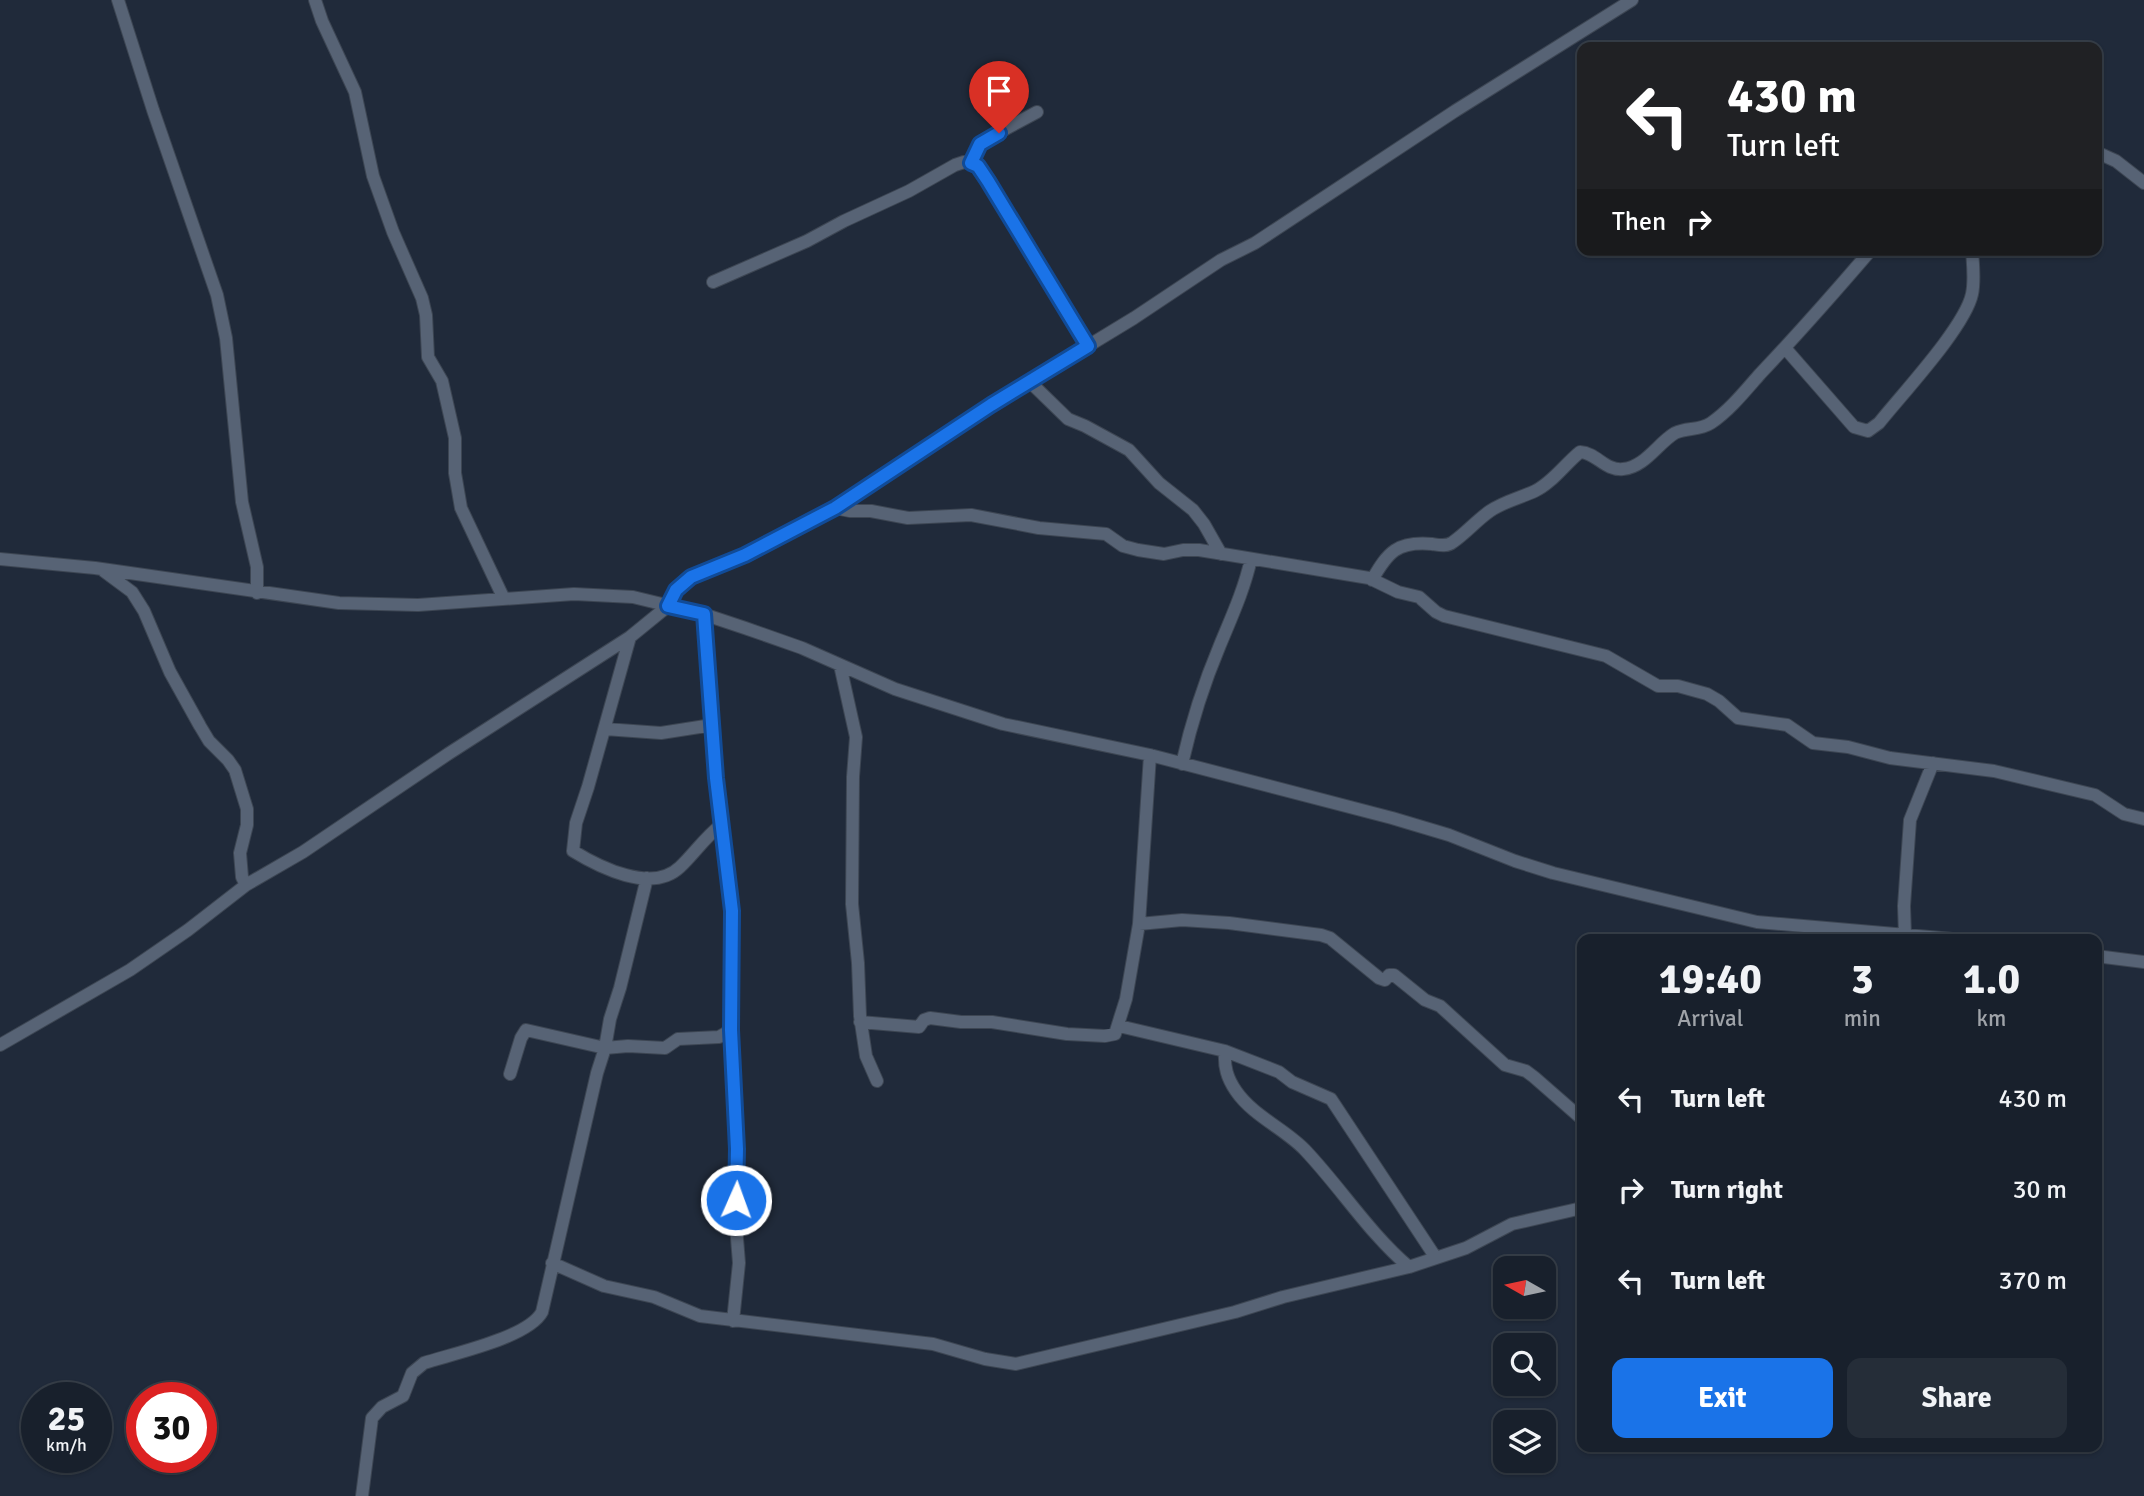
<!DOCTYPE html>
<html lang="en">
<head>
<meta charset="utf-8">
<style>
	:root { --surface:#18202c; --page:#252d38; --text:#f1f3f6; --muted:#9fa3a9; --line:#363e48; --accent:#1a73e8 }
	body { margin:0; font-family:Signika,sans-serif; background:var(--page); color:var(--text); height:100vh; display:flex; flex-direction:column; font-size:26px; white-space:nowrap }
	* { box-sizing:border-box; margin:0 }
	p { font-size:23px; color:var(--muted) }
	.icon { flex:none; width:38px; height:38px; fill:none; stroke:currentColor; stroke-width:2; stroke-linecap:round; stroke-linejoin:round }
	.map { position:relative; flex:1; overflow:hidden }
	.details { position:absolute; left:1577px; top:934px; width:525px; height:518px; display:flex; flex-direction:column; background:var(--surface); border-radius:14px; box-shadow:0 2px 5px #0004,0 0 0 2px var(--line) }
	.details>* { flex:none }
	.guide { position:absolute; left:1577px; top:42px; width:525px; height:214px; border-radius:14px; box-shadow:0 2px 5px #0004,0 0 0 2px var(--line); background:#202124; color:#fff; overflow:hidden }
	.needle { width:46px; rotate:279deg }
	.controls { position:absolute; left:1493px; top:1256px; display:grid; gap:14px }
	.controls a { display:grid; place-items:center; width:63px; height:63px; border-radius:14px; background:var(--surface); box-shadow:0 2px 5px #0004,0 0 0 2px var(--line); font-size:35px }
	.speed { position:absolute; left:21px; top:1382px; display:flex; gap:14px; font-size:35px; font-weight:700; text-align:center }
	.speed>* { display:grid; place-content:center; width:91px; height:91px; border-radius:50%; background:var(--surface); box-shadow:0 2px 5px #0004,0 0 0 2px var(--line); line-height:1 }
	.speed small { font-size:18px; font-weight:400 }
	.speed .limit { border:10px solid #d22; background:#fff; color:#111 }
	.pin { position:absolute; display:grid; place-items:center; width:60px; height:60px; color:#fff; margin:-72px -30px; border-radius:50% 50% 50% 0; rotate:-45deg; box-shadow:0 0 7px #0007 }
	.pin .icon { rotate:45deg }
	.me { position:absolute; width:77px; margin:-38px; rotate:2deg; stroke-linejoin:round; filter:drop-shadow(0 0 5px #0008) }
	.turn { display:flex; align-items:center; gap:24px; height:147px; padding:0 35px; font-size:32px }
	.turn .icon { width:91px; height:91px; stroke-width:2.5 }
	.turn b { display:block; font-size:49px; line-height:60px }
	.then { display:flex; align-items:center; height:66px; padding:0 35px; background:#0003; gap:14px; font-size:26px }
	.eta { display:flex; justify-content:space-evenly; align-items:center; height:119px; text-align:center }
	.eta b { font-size:42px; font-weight:800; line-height:49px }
	.cta { display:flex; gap:14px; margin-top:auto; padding:14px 35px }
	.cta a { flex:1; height:80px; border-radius:14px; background:var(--accent); color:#fff; font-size:28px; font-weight:800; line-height:80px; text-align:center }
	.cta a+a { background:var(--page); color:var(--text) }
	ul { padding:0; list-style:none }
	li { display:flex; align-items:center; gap:21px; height:91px; padding:0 35px }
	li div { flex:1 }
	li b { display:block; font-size:26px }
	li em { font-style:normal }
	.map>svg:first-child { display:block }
</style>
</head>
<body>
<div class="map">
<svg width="2144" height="1496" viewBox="0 0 2144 1496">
	<rect width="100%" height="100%" fill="#202a3a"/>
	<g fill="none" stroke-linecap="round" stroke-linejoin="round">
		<defs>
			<path id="minor" d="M118,0L153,110L217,295L226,338L242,502L257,567V593
				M315,0L322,21L355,92L373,176L393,232L422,298L426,315L428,357L442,381L455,438V473L461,508L504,599
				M2096,152L2116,161L2144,183
				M971,163L983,141L1037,112
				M713,282L807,241L844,221L909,191L955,165L964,162L971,163L978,166L988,181L1089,346
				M1785,348L1854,427L1868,431L1879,423C1902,394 1965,327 1972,294C1975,280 1973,265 1972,250
				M1030,382L1068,419L1085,426L1129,450L1159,483L1193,510L1204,524L1221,554
				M835,508L850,511H871L908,518L971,515L1039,528L1106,534L1123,546L1138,550L1164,554L1183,550H1199L1369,578L1398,592L1419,597L1436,612L1444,616L1606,656L1658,686H1678L1707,694L1719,701L1738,718L1787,725L1813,743L1848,747L1890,758L1994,771L2095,795L2124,814L2144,819
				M0,559L95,568L339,603L418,605L574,594L633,597L703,614L745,628L802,648L895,689L1003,724L1150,755L1392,818L1449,835L1515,861L1553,873L1757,922L1964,940
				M101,569L132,592L144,611L170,672L200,726L209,741L228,760L235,770L247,809V825L240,853L242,877L246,885
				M1372,580C1388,552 1397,541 1432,544C1439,545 1447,547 1453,542C1466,533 1477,520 1490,511C1505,501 1520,498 1535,491C1552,483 1565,464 1580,452C1597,453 1605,471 1623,469C1645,467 1658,443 1675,433C1687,427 1699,431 1711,423C1730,410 1745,391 1760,374C1798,334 1835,292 1871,250
				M703,614L718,800L732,911L731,1030L736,1112V1226L739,1263L733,1321
				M630,637L588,787L576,823L573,851C599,867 652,894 680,867C694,854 705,837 721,825
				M840,665L856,737L853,777L852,904L858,963L860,1016L866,1056L877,1081
				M605,729L661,733L712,725
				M1182,764C1191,724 1204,683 1220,645C1232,616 1244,590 1251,559
				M1139,924L1182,920L1229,923L1321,935L1330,938L1379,978L1385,980L1389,975H1394L1425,1000L1440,1006L1505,1065L1526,1071L1534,1077L1582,1119
				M1905,935L1904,906L1910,820L1933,763
				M2096,956L2144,962
				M860,1022L919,1027L924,1020L930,1018L961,1022H992L1067,1034L1105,1036L1115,1034L1126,999L1139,924L1150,755
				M1119,1026L1225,1051L1279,1072L1292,1082L1331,1099L1436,1258
				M0,1045L130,970L188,930L246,885L303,852L448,754L630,637L668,606L676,590L691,577L745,555L835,508L991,405L1134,318L1221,260L1255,243L1455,111L1632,0
				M1225,1051C1224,1067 1227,1078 1236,1091C1253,1116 1285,1129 1305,1150C1341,1188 1369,1233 1409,1267
				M510,1074L521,1038L526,1030L605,1048L610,1019L620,988L647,878
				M552,1263L604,1286L654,1297L700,1316L933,1344L985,1359L1016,1364L1235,1312L1283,1297L1409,1267L1466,1248L1512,1224L1582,1208
				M362,1496L372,1418L382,1407L403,1396L412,1373L424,1363C451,1354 528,1338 542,1312L597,1073L605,1048L628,1046L665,1048L678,1039L719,1037L731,1030"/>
		</defs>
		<use href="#minor" stroke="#3d4653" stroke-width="14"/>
		<use href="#minor" stroke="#576375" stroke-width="12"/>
	</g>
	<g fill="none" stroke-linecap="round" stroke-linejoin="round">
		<defs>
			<path id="route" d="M736,1200L737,1149L731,1030L732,911L716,778L704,614L668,606L676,590L691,577L745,555L835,508L991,405L1088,346L988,181L978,166L971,163L980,144L999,133"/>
		</defs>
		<use href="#route" stroke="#114b97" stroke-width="18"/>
		<use href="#route" stroke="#1a73e8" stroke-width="12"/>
	</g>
</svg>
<div class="controls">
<a><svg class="needle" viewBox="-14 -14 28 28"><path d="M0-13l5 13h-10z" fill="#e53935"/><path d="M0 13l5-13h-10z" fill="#9fa3a9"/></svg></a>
<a><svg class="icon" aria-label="search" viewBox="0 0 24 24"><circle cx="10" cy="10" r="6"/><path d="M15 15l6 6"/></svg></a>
<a><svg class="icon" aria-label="layers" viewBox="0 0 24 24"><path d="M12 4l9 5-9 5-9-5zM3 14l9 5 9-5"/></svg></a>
</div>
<div class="speed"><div>25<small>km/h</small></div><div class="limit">30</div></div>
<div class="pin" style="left:999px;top:133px;background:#d93025"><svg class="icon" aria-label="arrive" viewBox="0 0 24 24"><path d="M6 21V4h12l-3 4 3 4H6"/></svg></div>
<svg class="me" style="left:736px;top:1200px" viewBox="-20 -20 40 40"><circle r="17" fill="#1a73e8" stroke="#fff" stroke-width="3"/><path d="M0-11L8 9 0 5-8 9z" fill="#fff"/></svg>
<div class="guide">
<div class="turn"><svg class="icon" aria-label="left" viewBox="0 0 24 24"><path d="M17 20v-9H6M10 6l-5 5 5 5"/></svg><div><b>430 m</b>Turn left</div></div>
<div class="then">Then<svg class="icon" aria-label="right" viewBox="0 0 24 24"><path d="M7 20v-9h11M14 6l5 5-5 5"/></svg></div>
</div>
<section class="details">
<div class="eta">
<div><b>19:40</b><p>Arrival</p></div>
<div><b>3</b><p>min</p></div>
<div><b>1.0</b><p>km</p></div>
</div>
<ul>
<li><svg class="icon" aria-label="left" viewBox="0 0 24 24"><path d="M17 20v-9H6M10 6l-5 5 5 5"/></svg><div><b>Turn left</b></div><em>430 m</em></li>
<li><svg class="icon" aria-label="right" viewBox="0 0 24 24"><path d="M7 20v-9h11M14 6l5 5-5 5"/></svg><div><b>Turn right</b></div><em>30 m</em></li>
<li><svg class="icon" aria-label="left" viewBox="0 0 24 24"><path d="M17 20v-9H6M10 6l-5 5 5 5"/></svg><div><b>Turn left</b></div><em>370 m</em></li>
</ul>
<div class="cta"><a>Exit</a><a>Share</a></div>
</section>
</div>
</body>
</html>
